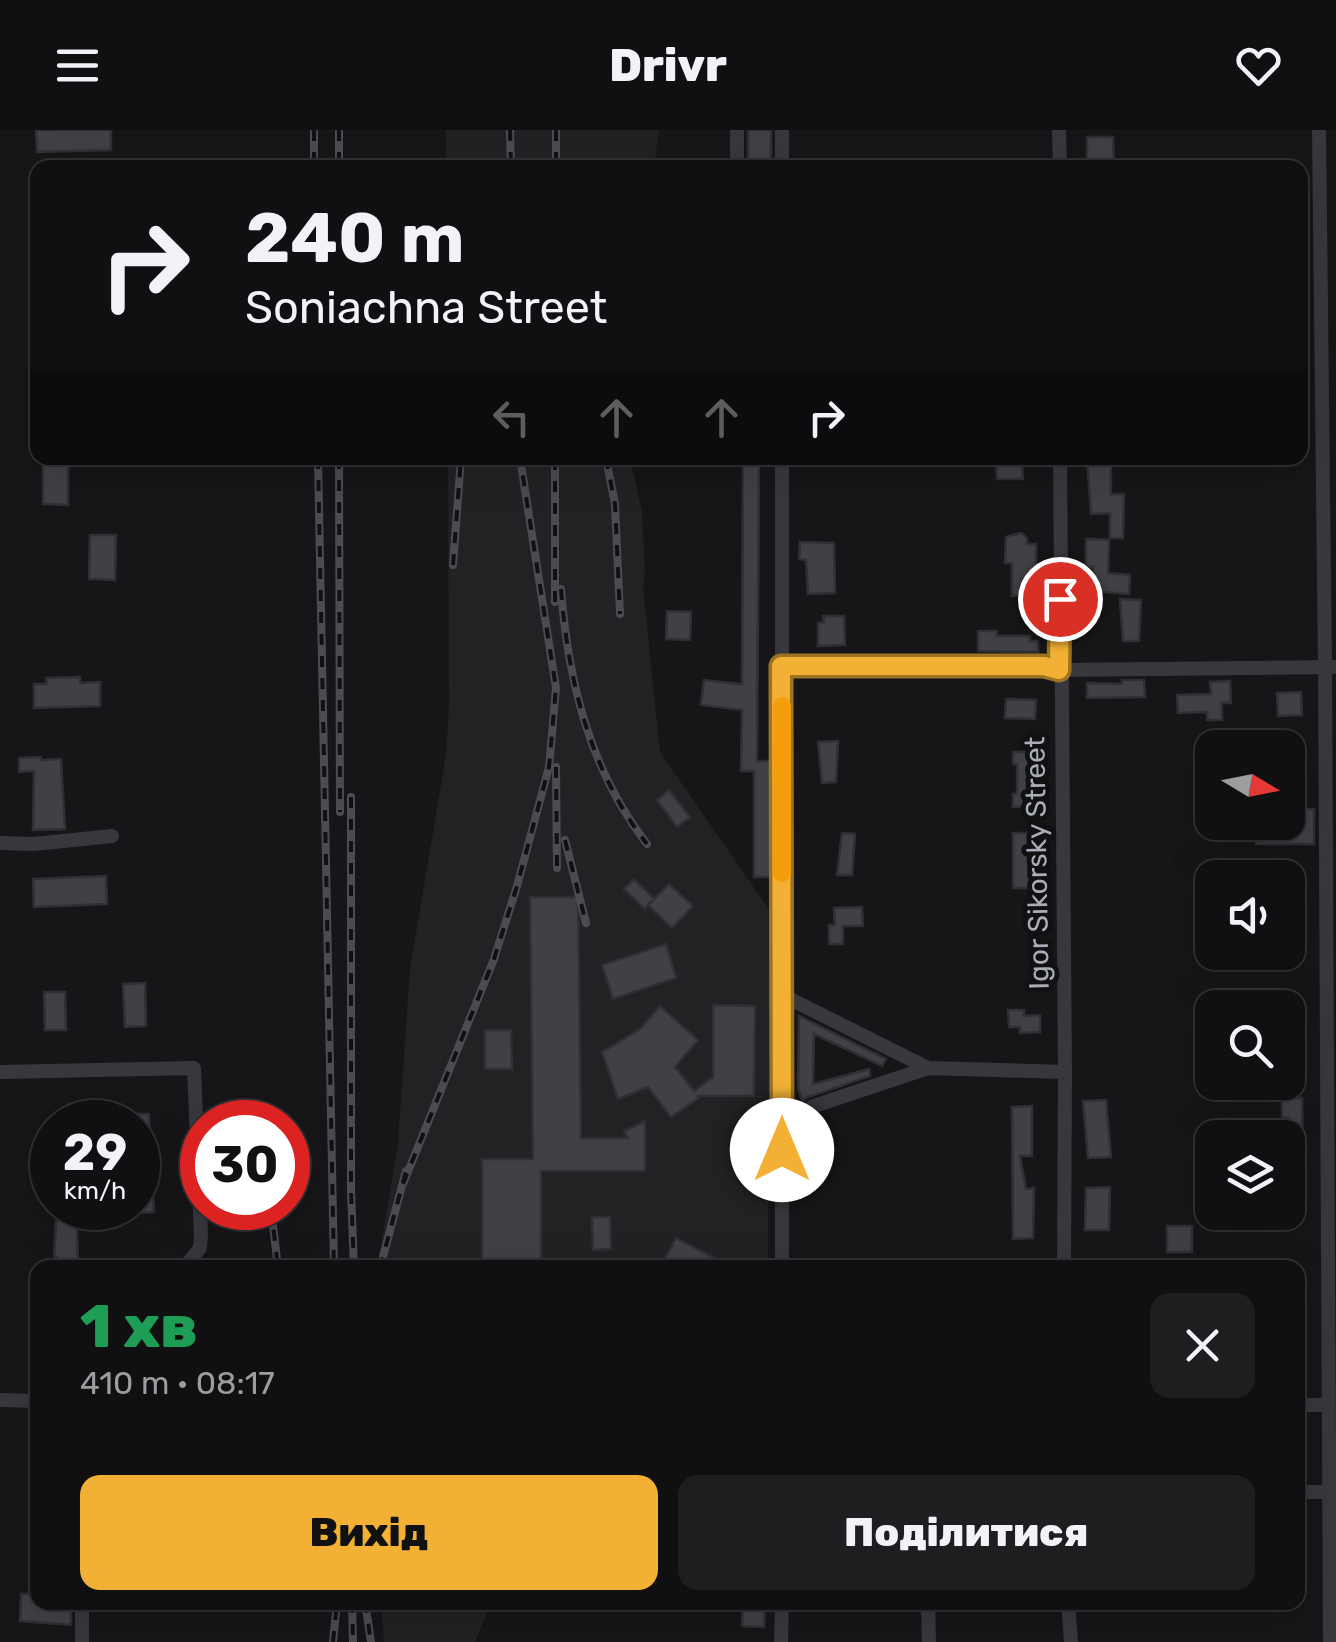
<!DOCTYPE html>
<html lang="uk">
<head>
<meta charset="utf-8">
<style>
	:root { --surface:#101012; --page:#1e1e20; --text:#f1f3f6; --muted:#9c9d9f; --line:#303032; --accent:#f2b134 }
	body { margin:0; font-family:Rubik,sans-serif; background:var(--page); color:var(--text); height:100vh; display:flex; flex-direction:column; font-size:38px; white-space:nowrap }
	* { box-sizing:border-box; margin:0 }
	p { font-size:32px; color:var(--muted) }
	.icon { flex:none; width:55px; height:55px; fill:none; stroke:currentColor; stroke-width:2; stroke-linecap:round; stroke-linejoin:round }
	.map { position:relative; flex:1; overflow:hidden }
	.panel { position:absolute; left:30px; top:1130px; width:1275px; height:350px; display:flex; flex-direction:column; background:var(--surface); border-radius:20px; box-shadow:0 10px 40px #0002,0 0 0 2px var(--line) }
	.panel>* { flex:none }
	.banner { position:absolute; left:30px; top:30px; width:1278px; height:305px; border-radius:20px; box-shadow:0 10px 40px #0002,0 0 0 2px var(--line); background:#101012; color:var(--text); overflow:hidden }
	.needle { width:65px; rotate:100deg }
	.tools { position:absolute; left:1195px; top:600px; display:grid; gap:20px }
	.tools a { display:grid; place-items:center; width:110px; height:110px; border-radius:20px; background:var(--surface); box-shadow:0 10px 40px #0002,0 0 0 2px var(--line); font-size:50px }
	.speed { position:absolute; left:30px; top:970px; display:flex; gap:20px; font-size:50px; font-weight:700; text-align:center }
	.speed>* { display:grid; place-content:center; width:130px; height:130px; border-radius:50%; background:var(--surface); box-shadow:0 10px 40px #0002,0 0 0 2px var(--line); line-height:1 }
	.speed small { font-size:25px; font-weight:400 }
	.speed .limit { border:15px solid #d22; background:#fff; color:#111 }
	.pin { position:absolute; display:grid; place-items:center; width:85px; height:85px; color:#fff; margin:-42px; border:5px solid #fff; border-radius:50%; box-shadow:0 2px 10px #0007 }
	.me { position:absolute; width:110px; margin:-55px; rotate:0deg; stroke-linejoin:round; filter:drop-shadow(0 0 8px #0008) }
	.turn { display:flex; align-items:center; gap:35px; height:210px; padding:0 50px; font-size:45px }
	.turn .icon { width:130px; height:130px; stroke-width:2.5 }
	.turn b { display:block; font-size:70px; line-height:85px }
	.lanes { display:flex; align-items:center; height:95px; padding:0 50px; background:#0003; justify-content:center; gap:50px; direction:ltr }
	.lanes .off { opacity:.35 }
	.round { display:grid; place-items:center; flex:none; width:105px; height:105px; border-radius:20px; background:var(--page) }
	.overview { display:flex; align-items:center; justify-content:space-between; height:170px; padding:0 50px }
	h1 { font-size:60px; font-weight:800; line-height:75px; color:#1e9e55 }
	.primary-button { display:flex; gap:20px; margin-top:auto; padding:20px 50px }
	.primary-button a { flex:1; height:115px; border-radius:20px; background:var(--accent); color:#111; font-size:40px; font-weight:800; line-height:115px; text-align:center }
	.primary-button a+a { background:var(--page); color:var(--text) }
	header { display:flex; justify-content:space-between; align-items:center; height:130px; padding:0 50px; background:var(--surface); font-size:45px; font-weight:800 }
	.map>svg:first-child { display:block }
</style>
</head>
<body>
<header><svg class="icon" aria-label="menu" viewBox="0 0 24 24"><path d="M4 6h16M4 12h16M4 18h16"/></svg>Drivr<svg class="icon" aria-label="heart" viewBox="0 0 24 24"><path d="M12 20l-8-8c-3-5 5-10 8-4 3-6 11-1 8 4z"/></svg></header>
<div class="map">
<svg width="1336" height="1512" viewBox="0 0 1336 1512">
	<rect width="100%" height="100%" fill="#161618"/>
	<path fill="#222225" d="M446,0H659L654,38L446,37Z
		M448,328H630L642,382L645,444L643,458L660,622L770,781L768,1137L377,1138L398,1013L410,839L446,625L449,576Z
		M381,1473V1472L491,1473L475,1512H384Z"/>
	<path fill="#404145" stroke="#303034" stroke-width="2.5" d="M36,0H111V20L37,22Z
		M748,0H771V38H748Z
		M1087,7H1113L1114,36H1087Z
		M43,328H68V375L43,374Z
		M996,328H1018V332H1022L1023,349H997Z
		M1087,328H1111V364H1124L1123,408H1110V383L1091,384Z
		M743,333H759L757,631H771V747H754V641H741L742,580L701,575L704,550L742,554Z
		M1021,403L1027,408V414H1036V465L1012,466V433H1005L1006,407Z
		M90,405H116L115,450L89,449Z
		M1086,409L1109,410L1108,443L1130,445L1129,464L1091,461L1093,437H1086Z
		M800,412L834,413L835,463L808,464L806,430L799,429Z
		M1120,469L1141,470L1139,511H1123Z
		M667,481L691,482L690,510L666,509Z
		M823,486H844L845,515L818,516V493L824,492Z
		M978,501H997V506H1030V511H1038V522L978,521Z
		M80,547V553L100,552V576L34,578V554H47L46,548Z
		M1122,550H1144L1145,567L1087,568V553L1122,554Z
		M1230,551L1231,573H1222V590H1207V582L1178,583L1177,565L1211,564L1210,552Z
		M1301,562L1302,585L1278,586L1277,563Z
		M1006,569L1036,570L1035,589L1005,588Z
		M838,611L836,652L822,653L818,612Z
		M1013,622H1036L1038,659H1028V677H1013V664H1017V634H1013Z
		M41,627V630L61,629L65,699L33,700L34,641L19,642V628Z
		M669,660L690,687L677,697L657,670Z
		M1288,679H1314V714H1256L1257,692H1288Z
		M842,703L855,704L852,745H837Z
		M1013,703H1036V721H1030V758H1013Z
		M106,746L107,774L34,777L33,749Z
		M634,749L654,769L648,775L669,754L693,776L672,798L648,775L645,779L624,759Z
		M530,767H578L581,1008H628L624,1001L645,991V1041H541V1138H482V1029H533Z
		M862,777L863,796H843V814H829V795H835L834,778Z
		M666,814L676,848L613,869L602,835Z
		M145,853L146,896L125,897L123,854Z
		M44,862H65L66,900H45Z
		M713,875L755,876L754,966H698L699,968L671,987L648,957L618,969L602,922L640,899L660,876L698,910L675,937L694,961L713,947Z
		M1008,880H1024V886L1040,885V902L1020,903V897H1009Z
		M799,886L886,929L882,936L814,904L813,954L869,939L870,946L808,967L802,972L798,957Z
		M485,900H511L512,939H485Z
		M1282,968H1302L1303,1030H1288V988H1282Z
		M1106,970L1111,1027L1088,1028L1083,971Z
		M1032,976V1026H1020L1026,1059L1034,1058L1033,1108L1013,1109L1012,977Z
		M138,984H149L154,1082L138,1083Z
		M1110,1057L1109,1100H1085L1086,1058Z
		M592,1087H610L611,1119L593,1120Z
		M77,1090L78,1138H57V1127L54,1128L56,1091Z
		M1167,1096H1192V1122H1167Z
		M676,1108L716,1129L711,1138H660Z
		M21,1464H38V1472H71V1495L20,1491Z
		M743,1472H765L764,1497L742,1496Z"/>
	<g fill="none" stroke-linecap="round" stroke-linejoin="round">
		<path stroke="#37383d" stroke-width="14" d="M737,0V38
			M1059,0L1060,38
			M1319,0L1325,537L1330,1512
			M782,38V0
			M782,328V1138
			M1060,328L1065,942L1064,1138
			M781,536L1044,537L1059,540L1336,537
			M0,713L34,714L112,706
			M782,865L928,938L1065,942
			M0,942L194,938L201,1106L200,1118L184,1138
			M811,977L928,938
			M0,1270L38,1271
			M1298,1275H1329
			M1298,1362H1335
			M928,1472L929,1512
			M1068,1472L1071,1512
			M82,1512V1472
			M781,1512L782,1472"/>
		<defs>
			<path id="rail" d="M314,0V38
				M339,0V38
				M510,0L511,38
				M556,0V38
				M318,328L334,1138
				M339,328L340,682
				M606,328L615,374L620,484
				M453,435L461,328
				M561,459C568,551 590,641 647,714
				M555,472V328
				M556,637L557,738
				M351,667V1060L354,1138
				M565,710L586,793
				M403,1054L494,829L517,756L549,637L556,558L520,328
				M271,1078L278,1138
				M380,1138L406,1041
				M352,1472L353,1512
				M365,1472L371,1512
				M333,1512L337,1472"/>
		</defs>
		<use href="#rail" stroke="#4a4c52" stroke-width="8"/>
		<use href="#rail" stroke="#111113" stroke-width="4" stroke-dasharray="11" stroke-linecap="butt"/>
	</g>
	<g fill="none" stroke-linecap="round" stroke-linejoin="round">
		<defs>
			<path id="route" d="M782,1020L781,536H1044L1059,540L1060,469"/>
		</defs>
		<use href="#route" stroke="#9d7322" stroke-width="25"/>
		<use href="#route" stroke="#f2b134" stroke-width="18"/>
		<path stroke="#f59e0b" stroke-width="18" d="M782,576V743"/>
	</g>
	<g text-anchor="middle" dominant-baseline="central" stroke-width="10" stroke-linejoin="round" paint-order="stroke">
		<g font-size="28" fill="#a8adb8" stroke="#111113">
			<text transform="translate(1037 733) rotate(-91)">Igor Sikorsky Street</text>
		</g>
	</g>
</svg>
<div class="tools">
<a><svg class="needle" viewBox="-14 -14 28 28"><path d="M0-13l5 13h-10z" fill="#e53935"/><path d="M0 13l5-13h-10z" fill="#9c9d9f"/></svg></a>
<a><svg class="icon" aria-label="sound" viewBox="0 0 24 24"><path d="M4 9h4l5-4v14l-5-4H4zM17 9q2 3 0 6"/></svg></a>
<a><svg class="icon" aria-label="search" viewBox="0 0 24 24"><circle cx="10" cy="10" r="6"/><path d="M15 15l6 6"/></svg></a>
<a><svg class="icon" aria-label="layers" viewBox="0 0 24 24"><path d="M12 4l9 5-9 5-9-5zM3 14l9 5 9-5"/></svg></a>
</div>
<div class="speed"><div>29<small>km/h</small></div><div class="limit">30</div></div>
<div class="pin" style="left:1060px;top:469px;background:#d93025"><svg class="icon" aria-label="arrive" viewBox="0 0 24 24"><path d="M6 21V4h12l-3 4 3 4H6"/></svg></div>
<svg class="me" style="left:782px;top:1020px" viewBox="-20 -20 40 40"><circle r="19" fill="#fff"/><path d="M0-13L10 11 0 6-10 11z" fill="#f2b134"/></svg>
<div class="banner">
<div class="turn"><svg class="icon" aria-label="right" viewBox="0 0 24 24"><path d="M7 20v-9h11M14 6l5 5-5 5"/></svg><div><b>240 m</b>Soniachna Street</div></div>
<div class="lanes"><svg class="icon off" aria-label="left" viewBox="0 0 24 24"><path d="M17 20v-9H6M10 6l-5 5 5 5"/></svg><svg class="icon off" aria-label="ahead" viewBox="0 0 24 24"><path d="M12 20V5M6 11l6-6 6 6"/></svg><svg class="icon off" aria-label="ahead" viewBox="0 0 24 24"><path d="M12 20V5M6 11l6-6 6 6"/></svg><svg class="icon" aria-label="right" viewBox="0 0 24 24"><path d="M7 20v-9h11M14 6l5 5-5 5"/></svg></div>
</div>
<section class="panel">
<div class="overview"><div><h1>1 хв</h1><p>410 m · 08:17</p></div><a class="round"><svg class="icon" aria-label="close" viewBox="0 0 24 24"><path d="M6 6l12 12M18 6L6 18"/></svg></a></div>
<div class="primary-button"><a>Вихід</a><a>Поділитися</a></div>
</section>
</div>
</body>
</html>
